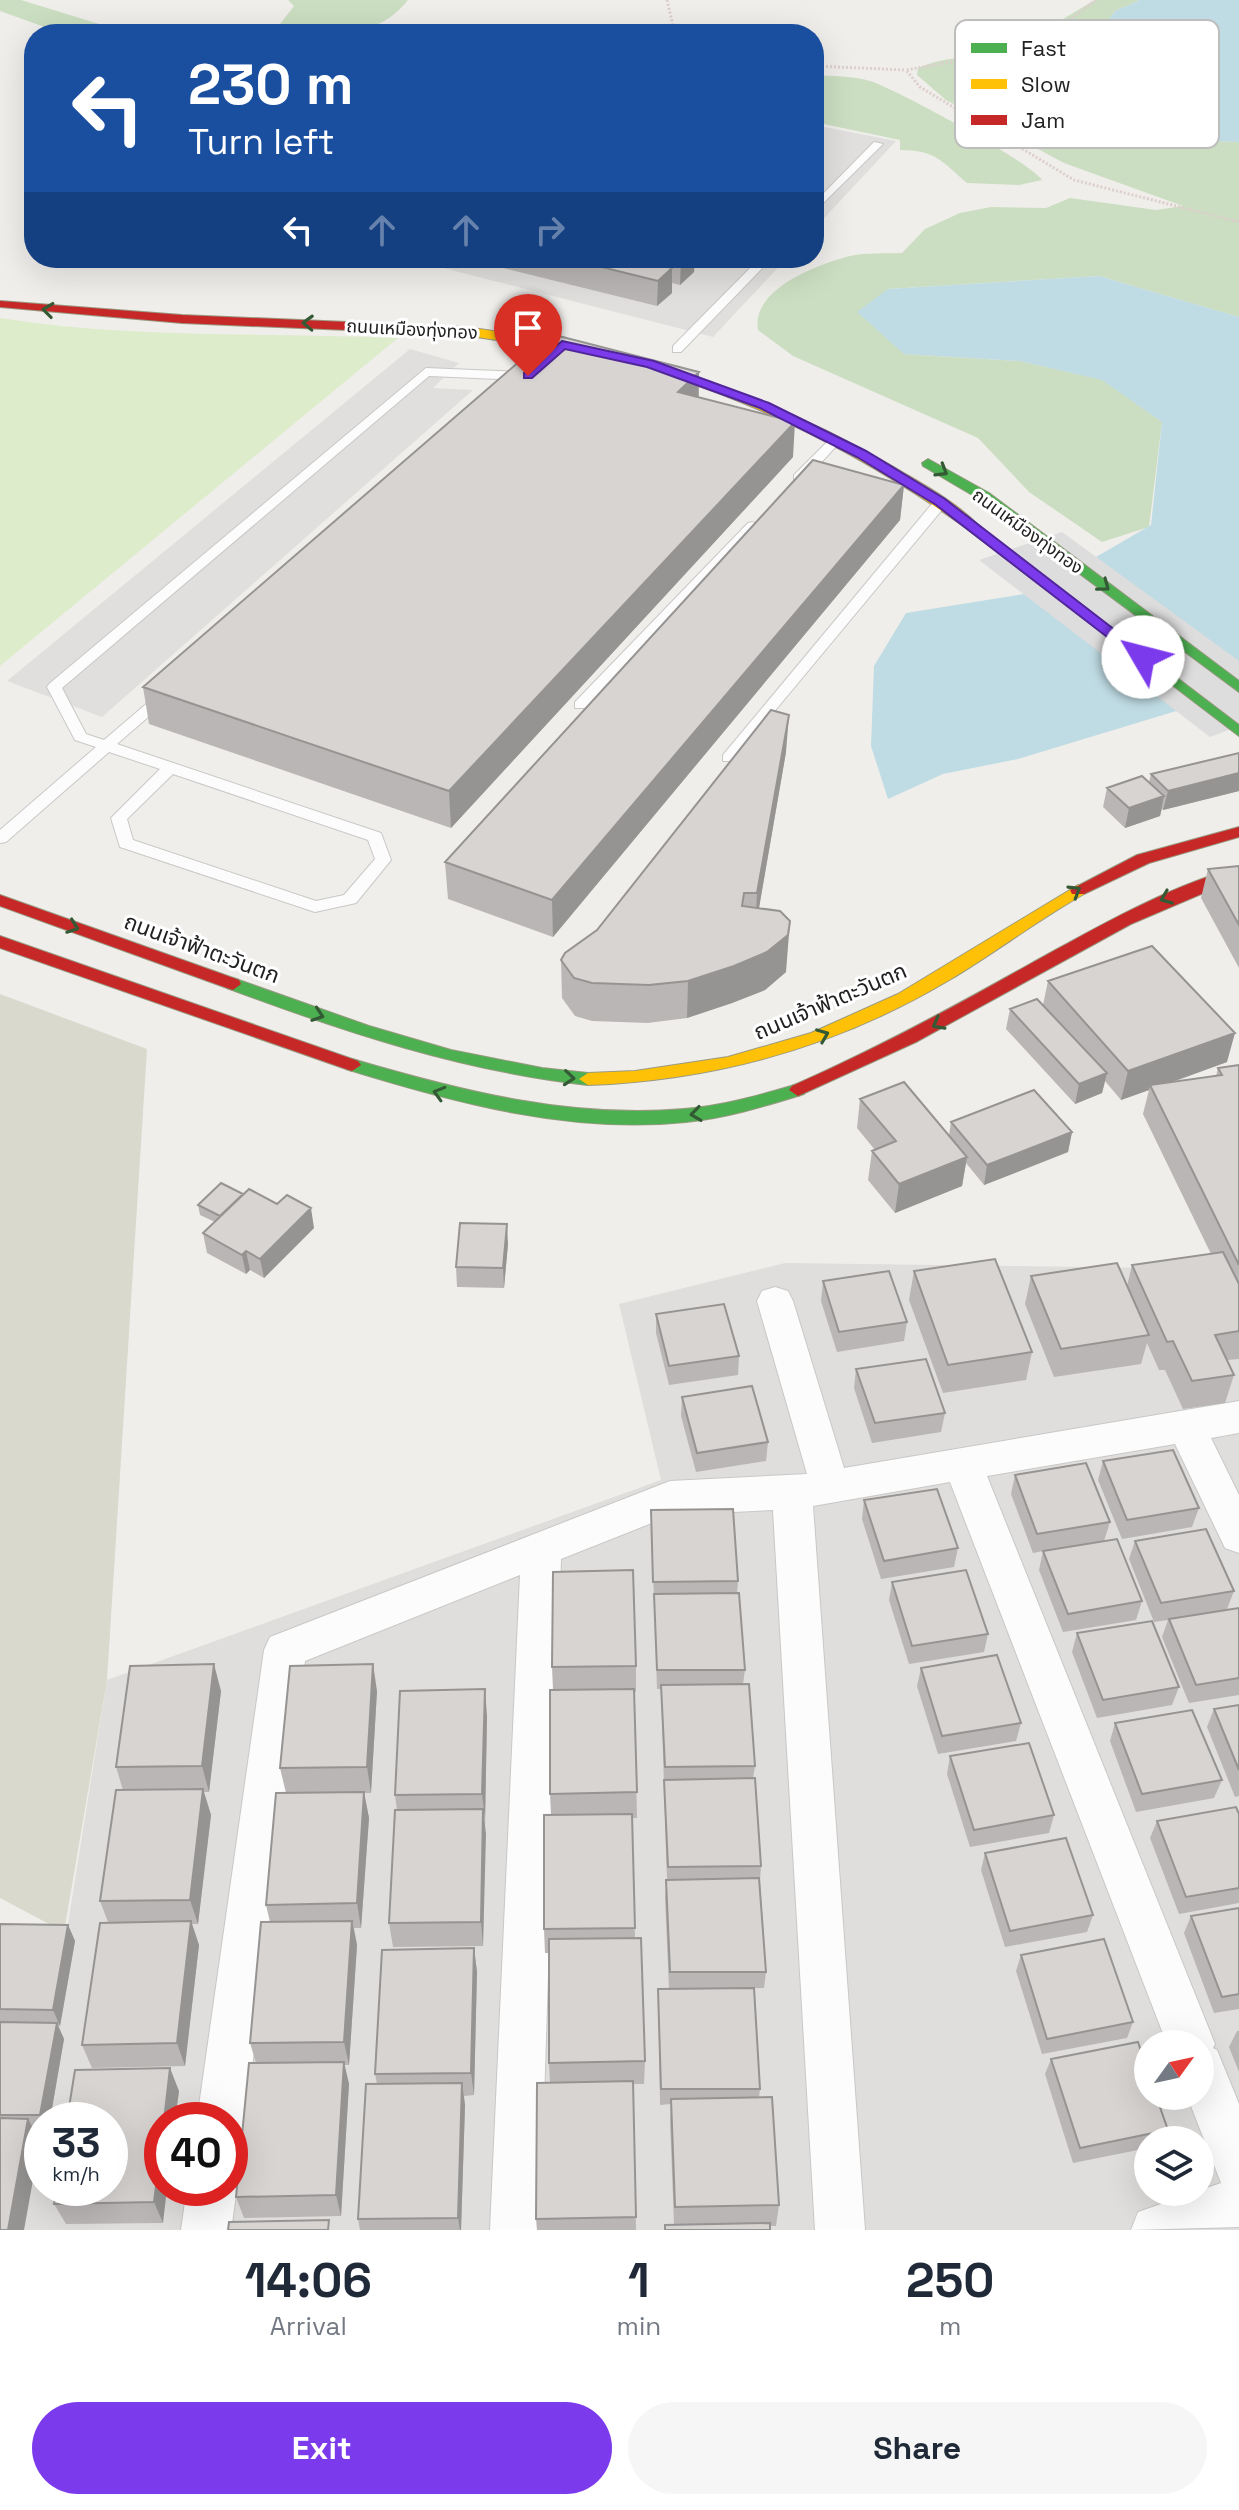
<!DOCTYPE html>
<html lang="en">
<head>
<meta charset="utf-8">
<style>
	:root { --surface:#fff; --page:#f6f6f7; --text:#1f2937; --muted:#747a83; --accent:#7c3aed }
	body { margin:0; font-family:"Space Grotesk","Noto Sans Thai",sans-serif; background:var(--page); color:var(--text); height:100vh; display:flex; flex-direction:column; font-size:30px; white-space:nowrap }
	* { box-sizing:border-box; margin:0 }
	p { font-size:26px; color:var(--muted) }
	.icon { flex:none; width:44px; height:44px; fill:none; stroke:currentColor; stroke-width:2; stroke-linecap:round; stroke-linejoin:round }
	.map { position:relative; height:2230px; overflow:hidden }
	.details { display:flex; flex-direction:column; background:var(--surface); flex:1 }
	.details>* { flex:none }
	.hud { position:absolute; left:24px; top:24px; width:800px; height:244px; border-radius:32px; box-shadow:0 8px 32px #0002; background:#1a4fa0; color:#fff; overflow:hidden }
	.needle { width:52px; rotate:57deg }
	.tools { position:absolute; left:1134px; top:2030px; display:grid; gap:16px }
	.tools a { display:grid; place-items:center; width:80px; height:80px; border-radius:50%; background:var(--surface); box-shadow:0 8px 32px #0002; font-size:40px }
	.speed { position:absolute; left:24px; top:2102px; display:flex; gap:16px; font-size:40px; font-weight:700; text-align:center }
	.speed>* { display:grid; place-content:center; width:104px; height:104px; border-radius:50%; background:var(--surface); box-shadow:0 8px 32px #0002; line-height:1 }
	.speed small { font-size:20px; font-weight:400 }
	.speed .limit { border:12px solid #d22; background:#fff; color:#111 }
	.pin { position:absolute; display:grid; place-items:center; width:68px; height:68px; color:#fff; margin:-82px -34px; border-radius:50% 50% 50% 0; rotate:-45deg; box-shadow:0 0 8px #0007 }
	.pin .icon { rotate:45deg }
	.me { position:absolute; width:88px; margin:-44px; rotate:307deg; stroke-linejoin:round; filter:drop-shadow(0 0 6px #0008) }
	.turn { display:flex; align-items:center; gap:28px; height:168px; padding:0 32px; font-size:36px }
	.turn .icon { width:104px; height:104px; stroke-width:2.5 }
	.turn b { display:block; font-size:56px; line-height:68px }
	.lanes { display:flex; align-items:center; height:76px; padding:0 32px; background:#0003; justify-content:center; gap:40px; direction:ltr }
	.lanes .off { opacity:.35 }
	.eta { display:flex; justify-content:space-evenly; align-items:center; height:136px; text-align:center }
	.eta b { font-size:48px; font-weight:700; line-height:56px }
	.primary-button { display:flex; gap:16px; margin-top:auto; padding:16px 32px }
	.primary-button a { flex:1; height:92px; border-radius:48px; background:var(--accent); color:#fff; font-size:32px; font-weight:700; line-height:92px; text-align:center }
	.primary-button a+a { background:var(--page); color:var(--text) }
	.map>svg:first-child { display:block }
</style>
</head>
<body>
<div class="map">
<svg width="1239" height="2230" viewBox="0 0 1239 2230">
	<rect width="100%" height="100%" fill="#f0eeeb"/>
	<path fill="#dfdedc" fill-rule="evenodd" d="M785,1263L1170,1268L1239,1282V2230H19L107,1680L661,1480L619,1304ZM1148,2044H1200V2096H1148ZM42,2120H110V2188H42ZM162,2120H230V2188H162ZM1148,2140H1200V2192H1148Z"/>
	<path fill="#d9d9cd" d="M0,994L147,1049L107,1680L64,1932L0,1898Z"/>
	<path fill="#ddeccb" d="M0,318C132,339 265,332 398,338L0,666Z"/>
	<path fill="#cbdec1" d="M0,0H21L132,34H64L0,11Z
		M288,0H408C375,42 326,34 279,34L276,29L294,6Z
		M1095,0H1140L1115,11L1084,52L1007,88L1077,136L1239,142V317L1099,276L888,289L904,354L1020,361L1103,380L1162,422L1149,527L1102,542L1029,492L978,438L793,356L758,330C751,290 814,266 846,257C863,252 885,254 902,253L925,229L960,213L991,207L1046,208L1070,198L1156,210L1183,206L1064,163L946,100L917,75L918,68C942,57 967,58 993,52C1029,42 1062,19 1095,0Z
		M814,75C832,76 853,76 870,81C894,88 1032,163 1042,180L1019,185L967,183C941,161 936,150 900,150V140L814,122Z"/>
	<path fill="#e0dfde" d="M814,125L896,141L814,229Z
		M404,258H787L713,337Z
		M410,349L459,363L433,388L473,390L102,717L7,681Z"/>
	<path fill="#bfdbe3" d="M1140,0H1239V142L1077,136L1007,88L1084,52L1115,11Z
		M1099,276L1239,317V677L1206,702L1018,759L943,774L888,799L871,746L874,666L906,613L1036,592L1151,525L1162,422L1102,380L1020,361L904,354L857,312L888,289Z"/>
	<path fill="#dedddd" d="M1062,532L1239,661V726L1210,737L979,560Z"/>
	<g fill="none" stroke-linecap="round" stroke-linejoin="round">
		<defs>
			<path id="lane" d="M874,142L883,144L814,212V203Z
				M760,258H772L681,352H673V346Z
				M426,368L525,372L531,376L525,380L429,376L62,688L86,734L104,740L159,693H169V699L117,744L381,833L391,860L356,903L315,912L120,847L111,818L160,769L109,752L6,842L0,843V830L96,747L75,740L47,687L49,684ZM173,774L368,840L375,859L344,895L316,901L133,840L127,819Z
				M832,437L842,440L804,481H794V475Z
				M941,498L948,502L946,505L733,761H723V755L936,499Z
				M753,522L760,526L758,529L585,708H575V702L748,523Z"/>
			<path id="street" d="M775,1287L788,1291L793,1301L844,1468L1239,1401V1433L1211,1438L1239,1495V1553L1225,1548L1175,1444L987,1476L1215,2044L1213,2048L1217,2050L1239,2104V2227L1131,2230L1138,2212L1221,2183L1187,2096H1200V2044H1167L950,1482L813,1506L865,2230H815L773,1510L672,1515L561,1559L540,2230H490L520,1575L305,1661L245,2120L238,2137L230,2141V2120H197L264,1650L270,1637L670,1481L807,1474L757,1301L762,1291Z
				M230,2171L237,2188L231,2230H181L187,2188H230Z"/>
			<path id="fast" d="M928,459L989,493L1239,681V692L979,499L923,466L922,463Z
				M971,521L1239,725V736L966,528L964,525Z
				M233,978L369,1026L451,1050L542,1068L588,1073L597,1079L588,1085C462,1071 345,1032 227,988L225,984Z
				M352,1059C461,1091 570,1119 684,1109C723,1106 761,1095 798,1084L807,1090L804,1094C765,1106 727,1118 686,1122C570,1134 456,1103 346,1069L343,1065Z"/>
			<path id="slow" d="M464,327C616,346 760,388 892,466C920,483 955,501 978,525L971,529L966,528C854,448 733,388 598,356C553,345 506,343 460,334V328Z
				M1078,885L1086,890L1084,894C1038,920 996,952 951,979C839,1046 718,1080 588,1085L579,1079L588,1073L635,1071L728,1057L811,1033L898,994Z"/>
			<path id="jam" d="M0,301L182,315L464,327L470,331L464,335L182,323L0,307Z
				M1239,827V837L1149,863L1084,894H1072L1070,890L1137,855Z
				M1239,867V878L1131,924L916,1042L798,1096L789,1090L792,1086C874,1050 952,1008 1030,964C1096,928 1166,887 1239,867Z
				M0,895L239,980L241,984L233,990L227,988L0,906Z
				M0,936L358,1061L361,1065L352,1071L346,1069L0,948Z"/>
		</defs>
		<use href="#lane" stroke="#c9c8c7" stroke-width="2"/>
		<use href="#street" stroke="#c9c8c7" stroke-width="2"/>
		<use href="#fast" stroke="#999a82" stroke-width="2"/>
		<use href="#slow" stroke="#999a82" stroke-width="2"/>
		<use href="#jam" stroke="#999a82" stroke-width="2"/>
		<path stroke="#dccecd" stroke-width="3" stroke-dasharray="2 2" stroke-linecap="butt" d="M667,0L675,34
			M1096,0L1046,37L1014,51L906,70L920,87L1074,180L1239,222
			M814,66L906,70"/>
		<use href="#lane" fill="#fdfcfc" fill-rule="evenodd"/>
		<use href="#street" fill="#fdfcfc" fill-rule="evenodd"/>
		<use href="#fast" fill="#4caf50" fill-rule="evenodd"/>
		<use href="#slow" fill="#ffc107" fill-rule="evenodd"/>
		<use href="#jam" fill="#c62828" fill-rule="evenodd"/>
	</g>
	<path fill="#b9b6b5" d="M463,258H706L701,263L695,262L694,272L680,285L672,283V293L657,306Z
		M699,372V397L793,457L451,828L149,724L143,687Z
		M904,485L900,520L553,937L448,899L445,862Z
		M786,752L759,908L786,972L765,990L732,1003L687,1018L648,1023L592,1021L575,1016L562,998L561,960L597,930Z
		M1239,753V791L1163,810L1162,809L1160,816L1125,828L1103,807L1107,788L1149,782L1151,774Z
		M1239,866V968L1201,898L1208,869Z
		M1048,981L1227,1062L1173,1082L1216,1076L1218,1068L1239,1065V1359L1227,1360L1234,1375L1225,1403L1183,1409L1165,1370H1159L1147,1343L1141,1364L1054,1377L1025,1304L1031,1276L1127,1286L1132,1265L1211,1254L1143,1114L1149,1090L1121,1100L1105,1081L1102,1093L1075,1104L1006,1029L1010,1009L1043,1005Z
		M860,1099L949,1135L951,1122L1072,1132L1068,1152L984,1185L966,1163L962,1186L895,1213L868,1180L872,1151L875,1150L857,1128Z
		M243,1195L314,1228L264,1278L250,1270L246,1274L207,1253L203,1233L215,1222L200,1215L198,1205Z
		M508,1244L504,1288L457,1287L456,1267Z
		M914,1271L1032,1352L1026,1380L943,1393L909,1300Z
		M823,1281L907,1322L904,1341L837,1352L821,1301Z
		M656,1314L739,1356L738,1375L669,1385L656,1333Z
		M856,1369L945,1413L941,1432L872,1443L854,1388Z
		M682,1397L768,1442L766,1461L696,1472L681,1416Z
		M1103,1461L1199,1508L1192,1527L1122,1539L1098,1480Z
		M1015,1475L1110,1522L1104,1541L1142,1601L1136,1620L1063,1632L1039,1570L1043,1551L1033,1553L1011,1494Z
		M864,1500L958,1548L954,1567L881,1579L862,1519Z
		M651,1510L738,1581L737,1593L745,1670L743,1684L755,1766L753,1778L761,1866L760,1880L766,1972L764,1988L669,1989L665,1897L667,1880L661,1689H657Z
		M1135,1541L1234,1591L1227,1609L1239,1608V1695L1189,1703L1162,1637L1168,1620L1154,1622L1129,1559Z
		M892,1582L988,1634L984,1652L909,1664L889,1600Z
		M1077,1633L1179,1687L1172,1705L1097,1718L1072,1652Z
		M636,1666V1692H634L637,1818H632L635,1938L645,2061L644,2084H633L636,2230H537L536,2219L550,2083L549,2063V1953H545L544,1929L551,1815L550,1794L553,1690L552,1667Z
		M921,1668L1021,1723L1016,1741L938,1754L917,1686Z
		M221,1691L209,1792H204L211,1815L198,1924H192L199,1945L185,2066L92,2068L82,2045L108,1922L100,1901L123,1790L116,1767Z
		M377,1691L371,1793H364L369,1818L361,1928H354L357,1945L349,2065H344L349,2084L341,2216L244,2218L236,2197L256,2063L250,2043L270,1922L266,1905L286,1793L280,1768Z
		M1239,1705V1796L1235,1797L1207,1727L1214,1709Z
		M487,1716L483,1946L393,1947L389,1923L397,1810L395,1795Z
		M1115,1723L1222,1780L1214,1798L1136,1812L1110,1741Z
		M950,1756L1054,1815L1049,1833L970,1847L947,1774Z
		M1239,1814V1903L1179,1914L1150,1838L1157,1821Z
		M985,1853L1093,1915L1087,1932L1005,1947L981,1870Z
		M1239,1908V2009L1214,2013L1184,1933L1191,1916Z
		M0,1924L68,1925L75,1941L60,2026H58L64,2039L50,2120H42V2130H34L40,2141L0,2230Z
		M474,1948L477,1972L474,2095L464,2096L465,2105L461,2230H360L358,2219L377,2084L375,2074Z
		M1021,1955L1133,2022L1127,2038L1042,2054L1016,1971Z
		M658,1989L760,2089L759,2097L779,2205L776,2226L674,2224L670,2121L671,2104L660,2105Z
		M1237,2031H1239V2072L1229,2047Z
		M1051,2059L1168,2130L1163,2140H1148V2148L1073,2163L1045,2074Z
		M179,2091L175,2120H162L163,2223L66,2224L54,2204Z"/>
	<path fill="#969493" d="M682,258H695L694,272L680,285L681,259Z
		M672,268V293L657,306L658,281Z
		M699,372L698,406L678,392Z
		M795,422L793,457L451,828L449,791Z
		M904,485L900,520L553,937L552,900Z
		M789,715L786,752L755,931L757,893Z
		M1239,773V791L1163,810L1168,791Z
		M1164,796L1160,816L1125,828L1129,808Z
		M790,921L786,972L765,990L732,1003L687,1018L688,981Z
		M1235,1033L1227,1062L1152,1089L1150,1085L1149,1090L1121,1100L1128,1071Z
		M1107,1073L1102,1093L1075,1104L1079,1084Z
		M1072,1132L1068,1152L984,1185L987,1165Z
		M967,1157L962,1186L895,1213L899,1184Z
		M311,1208L314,1228L264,1278L260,1259Z
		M507,1224L508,1244L504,1288L503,1268Z
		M246,1251L250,1270L246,1274L242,1255Z
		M214,1664L221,1691L209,1792L202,1766Z
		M373,1664L377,1691L371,1793L367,1767Z
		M485,1689L487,1716L485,1819L482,1794Z
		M203,1789L211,1815L198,1924L190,1900Z
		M364,1792L369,1818L361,1928L357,1903Z
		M483,1809L486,1834L483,1946L481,1922Z
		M191,1921L199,1945L185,2066L177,2043Z
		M352,1921L357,1945L349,2065L344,2042Z
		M68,1925L75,1941L60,2026L53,2010Z
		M474,1948L477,1972L474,2095L471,2073Z
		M57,2023L64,2039L50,2120H43L40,2115Z
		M344,2062L349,2084L341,2216L336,2195Z
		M170,2068L179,2091L175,2120H164Z
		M462,2083L465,2105L461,2230H460L458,2218Z
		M28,2119L40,2141L24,2230H8Z
		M162,2137V2188H167L163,2223L154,2202Z"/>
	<path fill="#d7d4d2" stroke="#969493" stroke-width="2" d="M565,258H633L672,268L658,281Z
		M551,334L699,372L678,392L795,422L449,791L143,687Z
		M813,460L904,485L552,900L445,862Z
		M771,710L789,715L757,893H744L742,906L780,911L790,921L788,935L767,952L734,966L688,981L649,985L592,983L574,978L561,960L565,953L597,930Z
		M1239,753V773L1168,791L1151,774Z
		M1142,776L1164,796L1129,808L1107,788Z
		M1239,866V925L1208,869Z
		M1152,946L1235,1033L1128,1071L1048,981Z
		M1037,999L1107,1073L1079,1084L1010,1009Z
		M1239,1065V1265L1150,1085L1222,1075L1218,1068Z
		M904,1082L967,1157L899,1184L872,1151L896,1141L860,1099Z
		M1034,1090L1072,1132L987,1165L951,1122Z
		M221,1183L243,1194L220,1216L198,1205Z
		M249,1189L277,1204L287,1195L311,1208L260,1259L246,1251L242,1255L203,1233Z
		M460,1223L507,1224L503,1268L456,1267Z
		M1223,1252L1239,1284V1331L1215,1335L1234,1375L1192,1381L1173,1341L1167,1342L1132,1265Z
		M995,1259L1032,1352L948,1365L914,1271Z
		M1117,1263L1149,1335L1061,1349L1031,1276Z
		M889,1271L907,1322L839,1332L823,1281Z
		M724,1304L739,1356L669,1366L656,1314Z
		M926,1359L945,1413L875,1423L856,1369Z
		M752,1386L768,1442L697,1453L682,1397Z
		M1173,1450L1199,1508L1127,1520L1103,1461Z
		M1086,1463L1110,1522L1037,1534L1015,1475Z
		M937,1489L958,1548L884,1561L864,1500Z
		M733,1509L738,1581L653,1582L651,1510Z
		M1206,1529L1234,1591L1161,1603L1135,1541Z
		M1117,1539L1142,1601L1068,1614L1043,1551Z
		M633,1570L636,1666L552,1667L553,1572Z
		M966,1570L988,1634L912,1646L892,1582Z
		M739,1593L745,1670H657L654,1594Z
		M1239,1608V1678L1196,1685L1169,1619Z
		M1152,1621L1179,1687L1103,1700L1077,1633Z
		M997,1655L1021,1723L942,1736L921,1668Z
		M214,1664L202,1766L116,1767L130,1666Z
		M373,1664L367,1767L280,1768L290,1666Z
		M749,1684L755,1766L665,1767L661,1685Z
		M485,1689L482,1794L395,1795L400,1691Z
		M634,1689L637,1792L550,1794V1690Z
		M1239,1705V1770L1214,1709Z
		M1192,1710L1222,1780L1142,1794L1115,1723Z
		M1029,1743L1054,1815L974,1830L950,1756Z
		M755,1778L761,1866L668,1867L664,1780Z
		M203,1789L190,1900L100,1901L116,1790Z
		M364,1792L357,1903L266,1905L276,1793Z
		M1236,1807L1239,1814V1888L1186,1897L1157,1821Z
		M483,1809L481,1922L389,1923L395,1810Z
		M632,1814L635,1928L544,1929V1815Z
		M1066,1838L1093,1915L1010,1931L985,1853Z
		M759,1878L766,1972H670L666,1880Z
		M1239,1908V1994L1222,1997L1191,1916Z
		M191,1921L177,2043L82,2045L100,1923Z
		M352,1921L344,2042L250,2043L261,1922Z
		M0,1924L68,1925L53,2010L0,2009Z
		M641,1938L645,2061L549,2063V1939Z
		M1104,1939L1133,2022L1047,2039L1021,1955Z
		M474,1948L471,2073L375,2074L382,1950Z
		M754,1988L760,2089H661L658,1989Z
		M0,2022L57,2023L40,2115H0Z
		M1138,2042L1148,2072V2096H1156L1168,2130L1080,2148L1051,2059Z
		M344,2062L336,2195L236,2197L249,2063Z
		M170,2068L164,2120H162V2137L154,2202L54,2204L57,2188H110V2120H67L75,2070Z
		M633,2081L636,2217L536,2219L537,2083Z
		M462,2083L458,2218L358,2219L366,2084Z
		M772,2097L779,2205L675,2207L671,2099Z
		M0,2118L28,2119L8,2230H0Z
		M329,2220L328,2230H228L229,2222Z
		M770,2223V2230H665V2225Z"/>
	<defs><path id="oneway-chevron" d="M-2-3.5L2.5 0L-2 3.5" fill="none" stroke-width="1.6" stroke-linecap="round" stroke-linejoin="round" transform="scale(2)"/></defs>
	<g stroke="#335a34">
		<use href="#oneway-chevron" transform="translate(48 310) rotate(-173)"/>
		<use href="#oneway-chevron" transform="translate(308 323) rotate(-178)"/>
		<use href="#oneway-chevron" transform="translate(942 471) rotate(31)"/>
		<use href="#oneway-chevron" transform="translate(1104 586) rotate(37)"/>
		<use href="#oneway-chevron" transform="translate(1075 891) rotate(-31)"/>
		<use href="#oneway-chevron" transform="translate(1166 898) rotate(158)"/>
		<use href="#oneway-chevron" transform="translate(73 927) rotate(20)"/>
		<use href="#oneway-chevron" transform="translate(318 1015) rotate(19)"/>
		<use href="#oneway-chevron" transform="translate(938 1024) rotate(151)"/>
		<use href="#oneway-chevron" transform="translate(823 1035) rotate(-22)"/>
		<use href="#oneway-chevron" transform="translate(569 1078) rotate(5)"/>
		<use href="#oneway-chevron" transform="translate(439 1093) rotate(-164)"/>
		<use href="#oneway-chevron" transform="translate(696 1114) rotate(172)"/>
	</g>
	<path fill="#7c3aed" stroke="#51269a" stroke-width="2" d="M562,341L654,361L769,403L866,451L945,499L1150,657L1137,660L936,505L857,457L760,408L647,367L565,349L532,378H524V373Z"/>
	<g text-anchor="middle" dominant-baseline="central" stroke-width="6" stroke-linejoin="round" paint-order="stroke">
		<g font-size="18" fill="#222" stroke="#fff">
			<text transform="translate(412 329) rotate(3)">ถนนเหมืองทุ่งทอง</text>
			<text transform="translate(1028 531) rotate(36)">ถนนเหมืองทุ่งทอง</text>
		</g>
		<g font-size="22" fill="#222" stroke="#fff">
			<text transform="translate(202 948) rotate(20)">ถนนเจ้าฟ้าตะวันตก</text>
			<text transform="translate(830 1001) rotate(-23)">ถนนเจ้าฟ้าตะวันตก</text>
		</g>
	</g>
	<rect x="955" y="20" width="264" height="128" rx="12" fill="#fff" stroke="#bdbdbd" stroke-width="2"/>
	<rect x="971" y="43" width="36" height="10" fill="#4caf50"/>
	<rect x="971" y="79" width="36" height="10" fill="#ffc107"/>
	<rect x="971" y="115" width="36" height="10" fill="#c62828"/>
	<g font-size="22" fill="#222">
		<text x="1021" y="56">Fast</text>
		<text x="1021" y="92">Slow</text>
		<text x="1021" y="128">Jam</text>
	</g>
</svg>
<div class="tools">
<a><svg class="needle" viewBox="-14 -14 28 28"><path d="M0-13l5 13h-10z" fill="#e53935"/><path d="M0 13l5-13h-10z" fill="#747a83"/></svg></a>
<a><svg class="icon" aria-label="layers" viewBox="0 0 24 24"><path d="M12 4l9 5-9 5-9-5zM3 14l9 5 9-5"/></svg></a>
</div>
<div class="speed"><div>33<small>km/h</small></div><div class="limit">40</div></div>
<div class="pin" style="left:528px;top:376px;background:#d93025"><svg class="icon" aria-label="arrive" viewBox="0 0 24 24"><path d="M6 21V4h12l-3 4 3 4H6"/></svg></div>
<svg class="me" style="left:1143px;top:657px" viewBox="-20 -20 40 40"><circle r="19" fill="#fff"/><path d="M0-13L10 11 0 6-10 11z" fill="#7c3aed"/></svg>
<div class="hud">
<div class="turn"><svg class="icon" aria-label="left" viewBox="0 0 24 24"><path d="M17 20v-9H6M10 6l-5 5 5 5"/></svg><div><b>230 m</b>Turn left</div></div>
<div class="lanes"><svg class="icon" aria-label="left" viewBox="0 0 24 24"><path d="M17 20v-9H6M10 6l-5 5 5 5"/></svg><svg class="icon off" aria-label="ahead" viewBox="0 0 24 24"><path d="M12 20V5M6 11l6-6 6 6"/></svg><svg class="icon off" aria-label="ahead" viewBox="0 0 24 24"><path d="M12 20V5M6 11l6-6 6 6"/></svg><svg class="icon off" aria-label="right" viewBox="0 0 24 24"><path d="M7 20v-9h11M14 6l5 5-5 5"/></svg></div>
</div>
</div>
<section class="details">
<div class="eta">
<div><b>14:06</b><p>Arrival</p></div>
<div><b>1</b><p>min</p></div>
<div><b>250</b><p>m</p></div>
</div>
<div class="primary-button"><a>Exit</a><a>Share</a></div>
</section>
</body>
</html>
